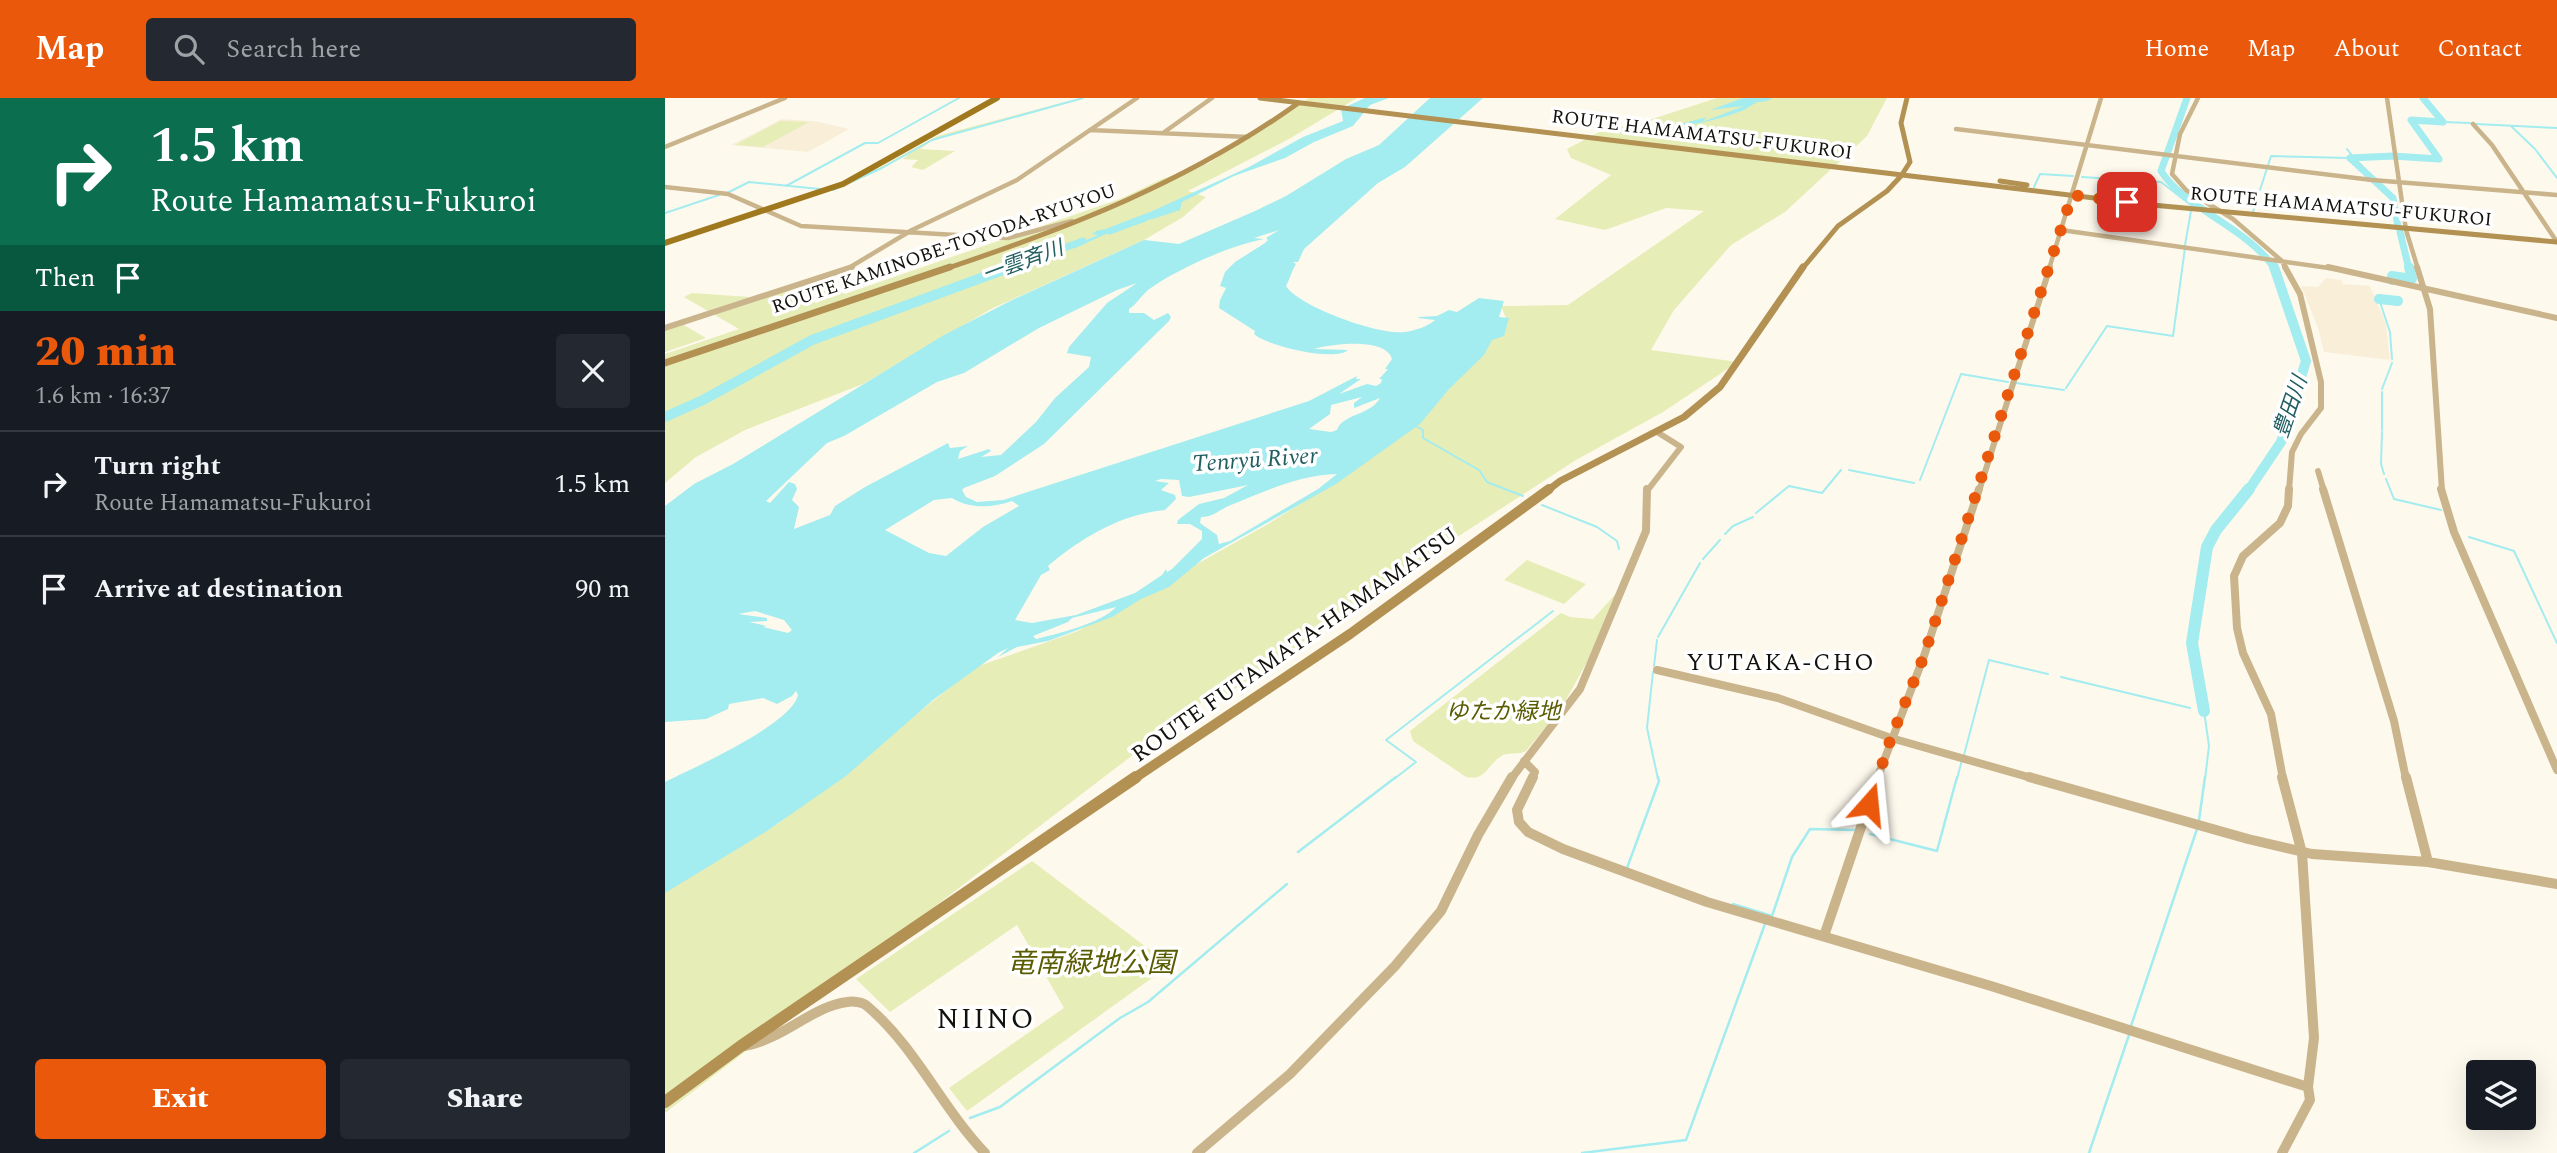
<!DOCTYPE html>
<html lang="en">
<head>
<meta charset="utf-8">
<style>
	:root { --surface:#171b24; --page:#242831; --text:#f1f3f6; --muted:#9ea1a6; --line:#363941; --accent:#ea580c }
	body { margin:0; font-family:Spectral,"Noto Sans JP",serif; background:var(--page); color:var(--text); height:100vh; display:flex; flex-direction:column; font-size:26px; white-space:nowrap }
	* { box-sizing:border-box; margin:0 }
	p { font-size:23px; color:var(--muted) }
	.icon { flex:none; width:38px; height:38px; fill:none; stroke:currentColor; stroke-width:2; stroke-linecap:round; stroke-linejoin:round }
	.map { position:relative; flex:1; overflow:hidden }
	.sheet { display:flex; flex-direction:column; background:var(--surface); width:665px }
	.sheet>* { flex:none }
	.banner { background:#0b6e4f; color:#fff; overflow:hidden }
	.tools { position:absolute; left:1801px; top:962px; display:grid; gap:14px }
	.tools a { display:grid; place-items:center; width:70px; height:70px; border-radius:7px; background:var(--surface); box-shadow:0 7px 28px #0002; font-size:35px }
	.pin { position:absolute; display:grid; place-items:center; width:60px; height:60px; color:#fff; margin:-30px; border-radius:14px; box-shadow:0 4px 10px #0006 }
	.me { position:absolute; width:77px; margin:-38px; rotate:18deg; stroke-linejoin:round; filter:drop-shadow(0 0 5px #0008) }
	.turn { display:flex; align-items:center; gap:24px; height:147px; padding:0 35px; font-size:32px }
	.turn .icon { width:91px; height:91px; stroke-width:2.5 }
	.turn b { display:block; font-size:49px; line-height:60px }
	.then { display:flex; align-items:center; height:66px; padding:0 35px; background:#0003; gap:14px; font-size:26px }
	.round { display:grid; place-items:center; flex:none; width:74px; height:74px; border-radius:7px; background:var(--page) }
	.head { display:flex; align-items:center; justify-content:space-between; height:119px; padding:0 35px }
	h1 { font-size:42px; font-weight:800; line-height:52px; color:var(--accent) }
	.primary-button { display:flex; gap:14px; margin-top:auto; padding:14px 35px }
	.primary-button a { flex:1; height:80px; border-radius:7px; background:var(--accent); color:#fff; font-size:28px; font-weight:800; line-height:80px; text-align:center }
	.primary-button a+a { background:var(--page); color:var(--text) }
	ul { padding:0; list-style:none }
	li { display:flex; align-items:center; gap:21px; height:105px; padding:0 35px; border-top:2px solid var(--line) }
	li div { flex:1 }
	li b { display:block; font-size:26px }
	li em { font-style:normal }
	header { display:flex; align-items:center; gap:42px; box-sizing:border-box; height:98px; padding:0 35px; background:var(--accent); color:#fff }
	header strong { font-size:33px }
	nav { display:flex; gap:38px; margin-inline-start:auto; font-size:24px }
	.search { width:490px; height:63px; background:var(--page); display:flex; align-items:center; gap:18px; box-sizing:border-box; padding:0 24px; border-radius:7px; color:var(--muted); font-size:26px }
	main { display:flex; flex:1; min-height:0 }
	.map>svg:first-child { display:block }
</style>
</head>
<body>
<header>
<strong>Map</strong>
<div class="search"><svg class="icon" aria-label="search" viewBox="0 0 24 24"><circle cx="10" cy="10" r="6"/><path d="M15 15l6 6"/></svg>Search here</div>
<nav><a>Home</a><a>Map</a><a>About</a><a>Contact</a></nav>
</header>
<main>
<section class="sheet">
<div class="banner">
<div class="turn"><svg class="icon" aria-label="right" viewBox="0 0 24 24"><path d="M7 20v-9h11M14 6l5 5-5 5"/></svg><div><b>1.5 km</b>Route Hamamatsu-Fukuroi</div></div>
<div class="then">Then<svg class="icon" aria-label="arrive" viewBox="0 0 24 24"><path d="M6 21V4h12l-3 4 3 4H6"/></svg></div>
</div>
<div class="head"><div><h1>20 min</h1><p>1.6 km · 16:37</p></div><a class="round"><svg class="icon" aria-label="close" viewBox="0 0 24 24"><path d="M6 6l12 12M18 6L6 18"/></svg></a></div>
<ul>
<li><svg class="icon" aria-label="right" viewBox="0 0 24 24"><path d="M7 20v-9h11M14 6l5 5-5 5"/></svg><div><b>Turn right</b><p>Route Hamamatsu-Fukuroi</p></div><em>1.5 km</em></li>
<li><svg class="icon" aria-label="arrive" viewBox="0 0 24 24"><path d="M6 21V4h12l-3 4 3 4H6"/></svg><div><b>Arrive at destination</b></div><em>90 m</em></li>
</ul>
<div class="primary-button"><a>Exit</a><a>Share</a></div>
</section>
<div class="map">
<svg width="1892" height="1055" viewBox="0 0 1892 1055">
	<rect width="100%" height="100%" fill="#fef9ed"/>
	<path fill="#f9efd9" d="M117,21L149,23L184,31L143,54L66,47Z
		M1661,180L1676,182L1678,186L1705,188L1721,226L1725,262L1659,254L1653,230L1636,188L1653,189Z"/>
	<path fill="#e7edb7" d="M644,0H692L624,41L523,93L541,99L518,119L479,142L326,211L198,286L80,332L31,359L0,385V256L74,231L48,216L123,191L151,205L160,201L134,188L151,182L180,196L455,101L497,81L544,65Z
		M1052,0H1222L1202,38L1120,114L1066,147L1009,212L986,252L1073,264L998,314L911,362L766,456L548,606L537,604L0,1015V787L113,726L311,569L413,533L603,426L697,367L843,225L836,208L903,207L1039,113L1001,110L940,132L890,121L946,77L906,60L902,51L936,33L978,24Z
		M400,4V6L268,42L255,51L290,53L258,72L246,69L253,62L238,61L244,56L172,93L272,38Z
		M115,23L144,24L98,49L70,47Z
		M27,195L85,199L43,213L19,199Z
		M17,226L41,240L0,254V232Z
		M862,462L921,486L899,506L839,482Z
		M954,492L923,562L897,609L861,653C854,657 845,654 838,657C823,665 821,684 801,679L748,643L745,633L896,515L905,519L928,521Z
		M367,763L505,867L302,1013L284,990L399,910L352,827L225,914L191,881Z"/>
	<path fill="#a3ecef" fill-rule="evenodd" d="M700,0H724L705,7L688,28L649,44L620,60L569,78L517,104L515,112L485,122L488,119L479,121L480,124L441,136L410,150L400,151L433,137L427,136L431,133L470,125L472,120L584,69L638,39L678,23L676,11Z
		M765,0H818L740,69L713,85L639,151L633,164H628L631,166C626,174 625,181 621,188C634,209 716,238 740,234C749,233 764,228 770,222L753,220L754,219L772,218L784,212L792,214L814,200L839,203L834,219L844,220L839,238L827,242L819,257L784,291L755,326L671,386L539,460L504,489L476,501L447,519L383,543L352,549L333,559L343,550L333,555L268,602L181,678L102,733L0,795V684C28,670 127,626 133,597L131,593L127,598L112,606L98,600L64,606L63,611L41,621L0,624V408L29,386L68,366L279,237L347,202L479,142L514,146L590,113L621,98L681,61L714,47ZM614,132L601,140L603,142L600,145L570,164L560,174L555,188L561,190L555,202L554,210L590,233L589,236C602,248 670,264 683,252L649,251C666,246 721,239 727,261L720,271H723L714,281H717L716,285L711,288L702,286L674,296L696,281H691L692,278L644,303L338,402L312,404L301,399L297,392L299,390L330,378L379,346L504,223L506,219L503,215L489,222L479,215H464V211C471,207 476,198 483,192C510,172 566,147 599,141L589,140ZM472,185L442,205L404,249L402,255L426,259L424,269L390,300L371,324L336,357L316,359L326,353L324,351L293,361L295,353L303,348L285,350L283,345L200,389L170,408L165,417L129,431L134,409L127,402L132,391L130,386L124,384L105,405L101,403L162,345L179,338L272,284L299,275L374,230L452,192ZM697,299L689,305V310L715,300C706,317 677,316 672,332L666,334L644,331L665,316L666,307ZM672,376L653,391L565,443L554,446L552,437L535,425L536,419C549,419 555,411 566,407C601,393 634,377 672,376ZM496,381L514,382L517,398L524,399L583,387L559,400L534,406L513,422L512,426H525L537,433V441L507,471L502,474L501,471L497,477L470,495L411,517L367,525L350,522L376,477L385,472L383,468C416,440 456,416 500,412L511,401L510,397L496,392L504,385L490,383ZM287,400C304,411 328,410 347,403L354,408L318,429L281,458L264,455L220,432L269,402ZM451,509C437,525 392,536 371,541L368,538L403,524L407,520ZM90,513L119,522L127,532L123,535L98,529L102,528L84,524L102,523V520L73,516Z
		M1078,0H1107C1101,5 1098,3 1093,4C1089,5 1083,10 1079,12C1054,22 1025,28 1000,30L1042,19L1037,24L1079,8L1045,12Z"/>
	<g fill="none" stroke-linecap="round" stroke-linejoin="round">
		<path stroke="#a3ecef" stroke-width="2" d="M1778,24L1805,25
			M1811,26L1892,30
			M1846,28L1870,51L1892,80
			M1682,51L1689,60
			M1693,64L1697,68
			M1417,79L1496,84L1527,108
			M121,88L200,45H213L294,0
			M1369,89L1375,76L1408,78
			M168,92L217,70L267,42L418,0
			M1595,92L1606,58L1685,60
			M62,95L84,84L155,91
			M1588,114L1594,94
			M0,115L54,97
			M1738,135L1739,139
			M1520,147L1526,113
			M1714,201L1725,234L1727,261
			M1351,285L1399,292
			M1401,290L1442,228L1508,238L1520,150
			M1717,291L1727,265
			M1717,294V332
			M749,327L758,332V340L814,372L822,384L858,398
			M1717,334L1716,366L1719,376
			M1184,372L1249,385
			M1721,381L1729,401L1776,412
			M1255,382L1296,276L1343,284
			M877,407L932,429L952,443L954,451
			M1091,415L1124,388L1157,395L1176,372
			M1060,436L1068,428L1088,419
			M1804,439L1849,453L1892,545
			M1038,461L1055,442
			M993,539L1035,465
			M989,568L992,542
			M988,574L982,630L993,681
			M1396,579L1525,610
			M1535,613H1539L1544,648L1540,681
			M1299,657L1324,562L1383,576
			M729,681L751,664L721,642L888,513
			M1292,681L1297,662"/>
		<path stroke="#a3ecef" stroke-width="2.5" d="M1534,722L1540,679
			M1205,736L1272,753L1292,679
			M633,754L731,679
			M962,770L994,683L993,679
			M1068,806L1107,818L1127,759L1145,731L1189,732
			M1466,928L1532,731
			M305,1020L335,1009L455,920L483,904L622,786
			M249,1055L284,1033
			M917,1055L1021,1042L1100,826
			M1424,1055L1464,937"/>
		<path stroke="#a3ecef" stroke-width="7" d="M1522,0L1496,73C1520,111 1582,129 1610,171
			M1758,0L1778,24
			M1685,60L1728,58L1774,61L1746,22L1778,24
			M1685,60L1728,100L1733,129
			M445,133L484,118
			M1735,134L1744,171
			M341,171L418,143"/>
		<path stroke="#a3ecef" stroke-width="10" d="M1727,182V178L1747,181L1744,169
			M1714,201L1733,203
			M0,319L38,302L147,242L346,169
			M1583,393L1616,344L1641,263L1609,169"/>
		<path stroke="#a3ecef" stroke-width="12" d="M1539,613L1527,545L1542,449L1551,432L1584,391"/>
		<path stroke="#cab48c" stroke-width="4.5" d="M1533,0L1515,36L1507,76L1521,92L1568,121L1617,163L1621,171
			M1722,0L1741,132L1753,171
			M1808,26L1827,47L1892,144
			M1291,31L1707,82L1892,97
			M425,32L583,39
			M498,35L547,0
			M0,49L120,0
			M0,89L63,96L136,128L343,140L407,123
			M1396,132L1671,171
			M182,171L247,132L352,82L472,0
			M1384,171L1436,0"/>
		<path stroke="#cab48c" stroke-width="6" d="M1620,169L1635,196L1656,284V310L1636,336L1627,354L1624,393
			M1663,169L1892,220
			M1752,169L1765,211L1777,393
			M0,230L187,169
			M1653,373L1659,393
			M982,393L1016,349L992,334
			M1314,393L1385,169"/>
		<path stroke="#cab48c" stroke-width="8" d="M1658,391L1729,623L1741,681
			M1776,391L1789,434L1892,672
			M992,572L1113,600L1226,640L1370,681
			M859,663L870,674L867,681
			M846,681L915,591L981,433L982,391
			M1212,681L1259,558L1314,391
			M1618,681L1606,616L1578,555L1572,530L1569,478L1578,458L1615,425L1623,408L1624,391"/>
		<path stroke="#cab48c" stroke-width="10" d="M868,679L852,712L854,724L863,734L898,751L1042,804L1326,888L1643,989
			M1364,679L1583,741L1647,756L1763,764L1741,679
			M1763,764L1892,786
			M1159,838L1213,679
			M79,948C117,942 148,908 182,904C188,903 198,904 202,908C250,948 277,1010 320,1055
			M532,1055L625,976L730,868L776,813L813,737L847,679
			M1617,1055L1645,1002L1643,989L1649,940L1637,755L1617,679"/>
		<path stroke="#b29153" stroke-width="5" d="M595,0L1487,107L1892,144
			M1238,75L1245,64L1236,25L1242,0
			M1335,83L1362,87
			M280,171C406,129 522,84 632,6
			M1137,171L1173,128L1222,93L1236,78"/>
		<path stroke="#b29153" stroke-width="7" d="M0,265L285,169
			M882,393L895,383L1019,319L1055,289L1138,169"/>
		<path stroke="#b29153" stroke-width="10" d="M468,681L685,536L884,391"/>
		<path stroke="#b29153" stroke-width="12" d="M0,1004L76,948L471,679"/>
		<path stroke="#a0781e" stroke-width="6" d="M0,145L178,86L332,0"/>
	</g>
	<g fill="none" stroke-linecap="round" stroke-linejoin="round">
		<path stroke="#ea580c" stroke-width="12" stroke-dasharray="0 21.6" d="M1204,706L1226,640L1259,558L1407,97L1462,104"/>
	</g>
	<g text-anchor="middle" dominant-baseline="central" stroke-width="7" stroke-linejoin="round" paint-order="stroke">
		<g font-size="19" fill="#13110c" stroke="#fff">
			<text transform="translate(1037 37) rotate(7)">ROUTE HAMAMATSU-FUKUROI</text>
			<text transform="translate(1676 109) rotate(5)">ROUTE HAMAMATSU-FUKUROI</text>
			<text transform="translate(279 151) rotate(-19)">ROUTE KAMINOBE-TOYODA-RYUYOU</text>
		</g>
		<g font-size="21" font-style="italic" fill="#225f61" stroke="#fff">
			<text transform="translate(358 164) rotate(-20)">一雲斉川</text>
			<text transform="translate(1626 309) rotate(-71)">豊田川</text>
		</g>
		<g font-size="23" fill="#13110c" stroke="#fff">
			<text transform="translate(630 547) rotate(-35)">ROUTE FUTAMATA-HAMAMATSU</text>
		</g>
		<g font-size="23" font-style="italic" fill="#595c00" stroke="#fff">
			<text x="838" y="614">ゆたか緑地</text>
		</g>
		<g font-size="24" font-style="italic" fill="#225f61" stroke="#fff">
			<text transform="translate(590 362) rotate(-4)">Tenryū River</text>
		</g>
		<g font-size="24" letter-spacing="2" fill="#13110c" stroke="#fff">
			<text x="1116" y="565">YUTAKA-CHO</text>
		</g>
		<g font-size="28" font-style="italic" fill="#595c00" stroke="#fff">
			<text x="426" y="865">竜南緑地公園</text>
		</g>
		<g font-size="28" letter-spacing="2" fill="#13110c" stroke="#fff">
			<text x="321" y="921">NIINO</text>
		</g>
	</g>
</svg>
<div class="tools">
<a><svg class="icon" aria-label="layers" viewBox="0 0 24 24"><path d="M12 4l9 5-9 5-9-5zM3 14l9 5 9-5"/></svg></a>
</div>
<div class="pin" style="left:1462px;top:104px;background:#d93025"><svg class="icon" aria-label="arrive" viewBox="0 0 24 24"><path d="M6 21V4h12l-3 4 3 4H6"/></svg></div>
<svg class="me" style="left:1204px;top:706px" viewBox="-20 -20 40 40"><path d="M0-17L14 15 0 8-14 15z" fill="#ea580c" stroke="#fff" stroke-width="4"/></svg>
</div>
</main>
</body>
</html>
